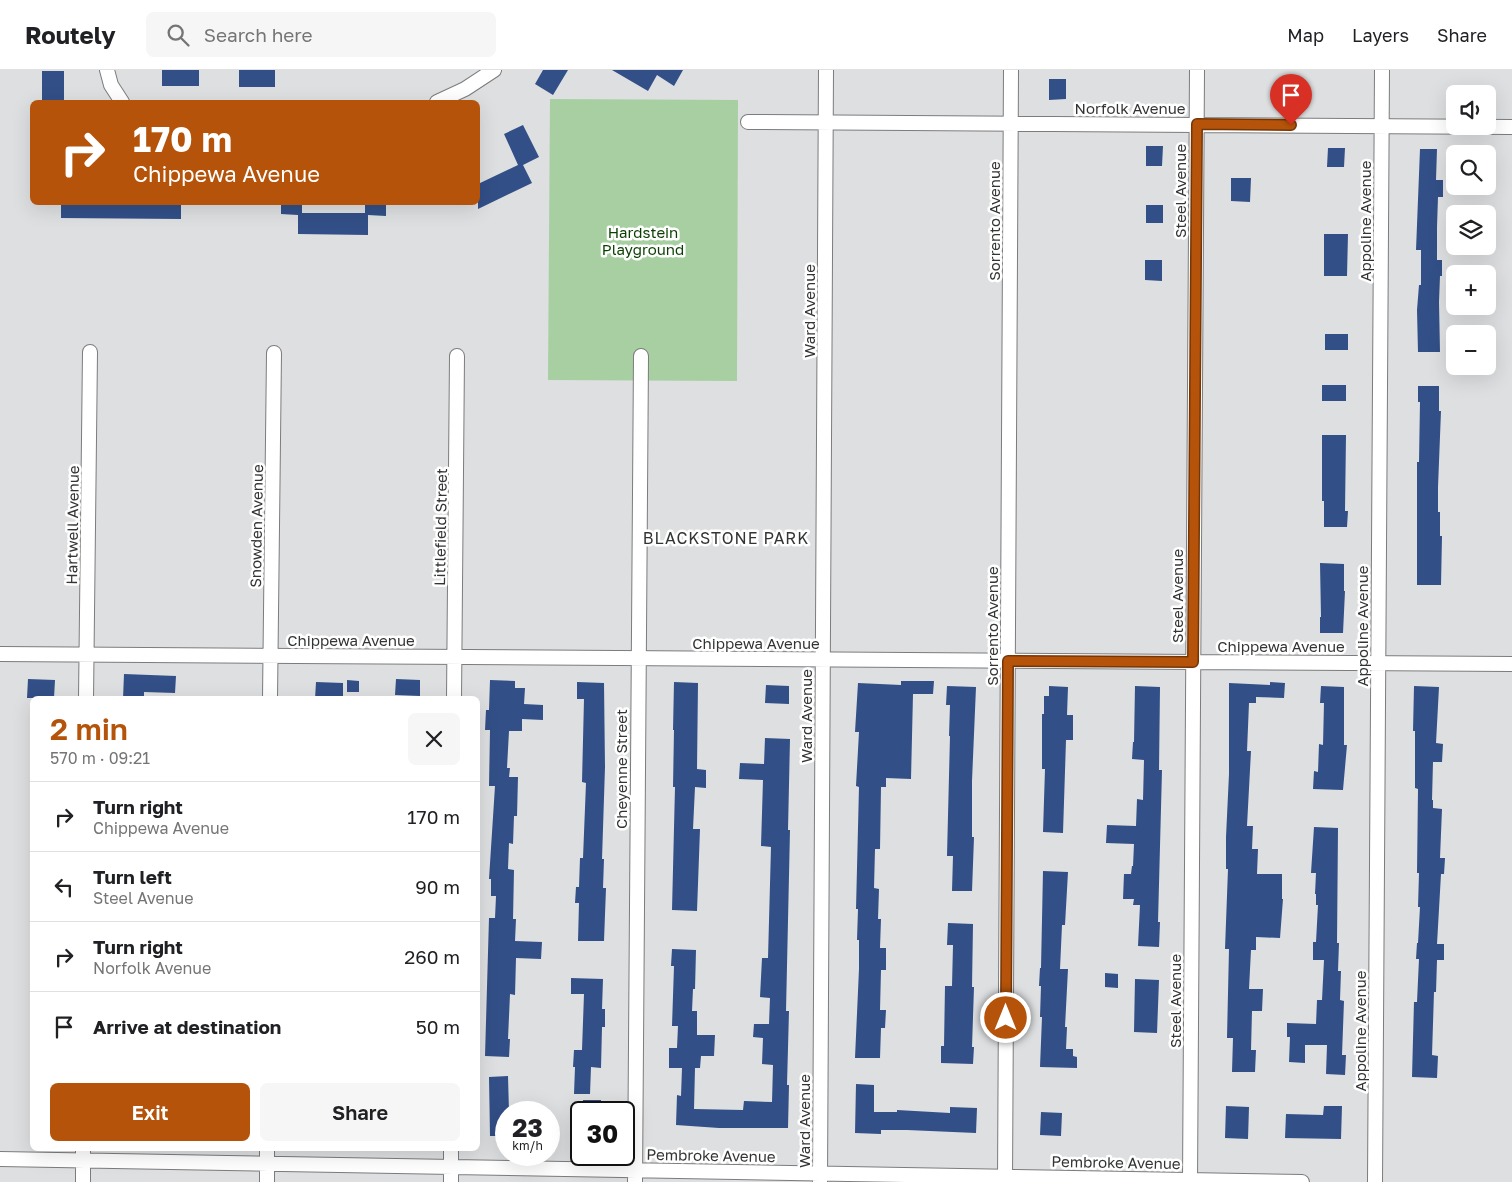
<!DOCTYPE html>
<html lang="en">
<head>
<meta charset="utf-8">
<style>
	:root { --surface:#fff; --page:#f6f6f6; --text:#202124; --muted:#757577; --line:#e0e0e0; --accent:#b45309 }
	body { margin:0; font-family:"Golos Text",sans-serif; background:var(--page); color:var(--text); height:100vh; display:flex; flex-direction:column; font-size:19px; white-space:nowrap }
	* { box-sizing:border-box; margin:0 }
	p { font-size:16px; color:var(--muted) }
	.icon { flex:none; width:28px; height:28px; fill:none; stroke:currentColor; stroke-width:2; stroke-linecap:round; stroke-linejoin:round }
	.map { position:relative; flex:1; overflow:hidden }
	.side { position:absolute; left:30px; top:626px; width:450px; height:455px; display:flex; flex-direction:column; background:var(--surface); border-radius:8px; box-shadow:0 5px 20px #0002 }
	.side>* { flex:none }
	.top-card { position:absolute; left:30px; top:30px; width:450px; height:105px; border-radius:8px; box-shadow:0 5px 20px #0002; background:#b45309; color:#fff; overflow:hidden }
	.buttons { position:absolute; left:1446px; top:15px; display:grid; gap:10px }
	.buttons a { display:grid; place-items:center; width:50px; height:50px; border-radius:8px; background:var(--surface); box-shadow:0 5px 20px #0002; font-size:25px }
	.speed { position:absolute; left:495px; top:1031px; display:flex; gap:10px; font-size:25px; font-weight:700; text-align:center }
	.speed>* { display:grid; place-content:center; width:65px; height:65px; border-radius:50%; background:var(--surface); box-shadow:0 5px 20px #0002; line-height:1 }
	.speed small { font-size:12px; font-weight:400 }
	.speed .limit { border:2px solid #111; border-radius:8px; background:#fff; color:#111 }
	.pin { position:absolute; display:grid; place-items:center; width:42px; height:42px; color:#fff; margin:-51px -21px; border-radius:50% 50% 50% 0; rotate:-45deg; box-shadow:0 0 5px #0007 }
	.pin .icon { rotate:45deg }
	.me { position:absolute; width:55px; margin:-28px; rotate:0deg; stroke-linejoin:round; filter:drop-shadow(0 0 4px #0008) }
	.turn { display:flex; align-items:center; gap:18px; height:105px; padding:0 20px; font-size:22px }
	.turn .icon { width:65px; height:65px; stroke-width:2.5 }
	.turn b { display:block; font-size:35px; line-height:42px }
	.round { display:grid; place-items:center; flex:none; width:52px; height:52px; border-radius:8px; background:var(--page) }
	.summary { display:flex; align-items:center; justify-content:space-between; height:85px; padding:0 20px }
	h1 { font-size:30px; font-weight:600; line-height:38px; color:var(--accent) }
	.primary-button { display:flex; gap:10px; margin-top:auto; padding:10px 20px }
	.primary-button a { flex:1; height:58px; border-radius:8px; background:var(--accent); color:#fff; font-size:20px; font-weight:600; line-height:58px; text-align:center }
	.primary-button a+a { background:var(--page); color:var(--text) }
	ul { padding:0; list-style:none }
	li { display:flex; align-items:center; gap:15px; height:70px; padding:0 20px; border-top:1px solid var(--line) }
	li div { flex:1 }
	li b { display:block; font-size:19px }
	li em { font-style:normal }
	header { display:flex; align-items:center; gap:30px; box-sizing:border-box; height:70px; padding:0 25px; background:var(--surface); border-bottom:1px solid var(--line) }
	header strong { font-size:24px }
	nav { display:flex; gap:28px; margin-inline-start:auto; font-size:18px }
	.search { width:350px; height:45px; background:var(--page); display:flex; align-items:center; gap:12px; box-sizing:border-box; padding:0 18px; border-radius:8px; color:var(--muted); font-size:19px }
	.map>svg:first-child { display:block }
</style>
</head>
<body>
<header>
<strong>Routely</strong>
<div class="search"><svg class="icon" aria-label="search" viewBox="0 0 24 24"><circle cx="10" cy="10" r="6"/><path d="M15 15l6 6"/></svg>Search here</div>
<nav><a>Map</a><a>Layers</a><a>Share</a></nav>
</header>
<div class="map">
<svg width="1512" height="1112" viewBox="0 0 1512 1112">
	<rect width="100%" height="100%" fill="#dddfe1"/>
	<path fill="#a8cfa2" d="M550,29L738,30L737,311L548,310Z"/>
	<path fill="#324f87" d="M162,0H199V16H162Z
		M239,0H275V17H239Z
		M543,0H568L553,25L535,14Z
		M612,0H683L674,16L657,5L648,21Z
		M42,1H64V32H42Z
		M1049,9H1066V29L1049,30Z
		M523,55L539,87L523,95L532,113L478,139V114L518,95L504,64Z
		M1146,76H1163L1162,96H1146Z
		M1328,78H1345L1344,97H1327Z
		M1420,79H1437L1436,110H1443V127H1438L1437,157V190H1442V206H1440L1439,232L1440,282H1418L1417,240L1419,215H1421V180H1416Z
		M1231,108H1251L1250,132L1231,131Z
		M61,132H181V149L61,148Z
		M281,132H302V143H365V132H386V146L368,145V165L298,164V145L281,144Z
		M1146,135H1163V153H1146Z
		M1324,164H1348L1347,206H1324Z
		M1145,190H1162V211L1145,210Z
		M1325,264H1348V280H1325Z
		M1322,315H1346V331H1322Z
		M1418,316H1439V341H1441L1438,417V442H1440V466H1442L1441,515H1417V392H1419L1420,332H1418Z
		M1322,365H1346L1345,441H1348L1347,457H1324V431H1322Z
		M1320,493L1344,494V521H1345L1343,563H1320V547H1321Z
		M124,604L176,606L175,623L144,622V629H123Z
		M28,609L55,610L54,628H27Z
		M396,609L420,610V626L395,625Z
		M347,610L359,611V622H347Z
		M490,610L515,611V618H525L524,634L543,635V650L522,649V661H509L507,698H510L509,707H518L517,746H514L513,774L509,773L508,799L514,800L513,849H516L515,871L542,872L541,889L516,888L515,925L510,924L508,969H510L509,987L485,986L489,848H495L496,826H491V809H489L495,716H489L490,660H485L486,640H489Z
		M901,611H934L933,624H913L911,709L886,708V717H881L880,779H875L874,818L879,819L878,849H881L880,878H886V900H881L880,940H886L885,958H881L880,988H855L859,899V870H857L858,839H856L859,717L856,716L859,662H855L858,613L901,615Z
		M316,612L343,613V629H315Z
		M577,612L604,613L605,697L602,789H604L603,818H606L604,871H578L579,833H575L576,817H579L580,788H583L586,713L582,712L584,629H577Z
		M674,612L698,613L697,699L706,700V718L695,717L693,759H700L697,841L672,840L675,717H673L674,660H673Z
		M1270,612L1285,613L1284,628L1256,627V633H1249L1247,681H1251L1247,756H1253L1252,779H1258L1257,804H1282V829H1283L1280,868L1256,867V880H1251L1249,919H1263L1262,941H1252L1251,980H1256L1255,1002H1232L1233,968H1227L1229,879H1225L1228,799H1226V767L1229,704V613L1270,615Z
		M766,615L789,616V634L765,633Z
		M947,616L976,617L972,711V767H974L972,821H952L953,786H947L950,666H949L950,635H946Z
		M1049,616L1068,617L1067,645H1073V670H1066L1063,763L1043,762L1045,699H1042V644H1044V626H1049Z
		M1135,616L1160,617L1159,700H1162L1158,852H1160L1159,877L1138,876L1140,835H1133L1134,829H1123L1124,804H1131L1132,796H1133L1134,774L1106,773L1107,755L1136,756L1137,729L1143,730L1144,690L1132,689L1133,672H1134Z
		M1321,616L1344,617V675H1347L1343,720L1313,719L1314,701L1318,702L1319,674L1323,675L1324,633H1320Z
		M1414,616L1439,617L1436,673L1443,674L1442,692H1433L1432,730H1433V738L1442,739L1440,788H1445L1444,804H1441L1437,874H1444V890H1437L1436,922H1434L1432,985L1438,986L1437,1008L1412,1007L1414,932H1417L1419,889H1416L1417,873H1418L1420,837H1418L1419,803H1417L1418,719L1415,718V661H1413Z
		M765,668L790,669L788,760H790L786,941H789L787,1015H789L788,1058H719L676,1055L677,1025L681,1026L682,998H669V978H677L678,956H672L674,896H671L672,879L696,880L695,919H693L692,941H697V965H715L714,986H701L700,998H695L694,1039L743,1040L744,1031L772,1032L773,995L762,994L763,968L753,967L754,954H769L770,928L760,927L762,888H768L771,777L761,776L763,710L739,709L740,693L764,694Z
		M1314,757L1338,758L1337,873H1339L1338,901H1341L1340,930L1344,931L1342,985H1346L1345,1005L1326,1004L1327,975H1305V993L1289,992L1290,967H1287V953L1316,954L1317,930H1322L1324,890H1313V872H1316L1318,835H1316V824H1315L1316,803H1311Z
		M1043,801L1068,802L1065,855H1062L1060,899H1068L1065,957H1067L1066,979H1073V986L1077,987V998L1040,997L1042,947H1040L1041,916H1039L1040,898H1041Z
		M948,853L973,854L972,917H974L972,977H974L973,994L941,993V976H944L945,916H952L953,875H947Z
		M1105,903L1118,904V918L1105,917Z
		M571,908L603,909L602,939H605V957H602L601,998L591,997L590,1024H574L575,997H573L574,980H582L584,924H571Z
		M1135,909L1159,910L1157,963L1134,962Z
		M508,1006L509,1042H506V1066H490L489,1007Z
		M856,1014L874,1015V1042H897V1040L950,1043V1037L977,1038L976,1063L907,1060H881V1064L855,1063Z
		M583,1030H601V1042H582Z
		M1226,1036L1249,1037L1248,1069L1225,1068Z
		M1324,1036H1342L1341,1069L1285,1068L1286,1044L1323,1045Z
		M1041,1042L1062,1043L1061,1066L1040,1065Z"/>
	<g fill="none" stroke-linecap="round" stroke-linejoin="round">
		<defs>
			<path id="minor" d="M107,0L111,15L122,32
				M437,32L465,19L494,0
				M748,52L1512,57
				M0,584L1512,594
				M86,629L90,282
				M270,629L274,283
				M454,629L457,286
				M0,1089L1302,1112
				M820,1111L826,0
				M83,1112V1079
				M267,1112V1079
				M451,1112V1079
				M635,1112L641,286
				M1005,1112L1011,0
				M1190,1112L1197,0
				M1375,1112L1382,0"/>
		</defs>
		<use href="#minor" stroke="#7b7c7e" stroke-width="16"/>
		<use href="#minor" stroke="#fff" stroke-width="14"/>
	</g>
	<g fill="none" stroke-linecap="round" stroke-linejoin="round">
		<defs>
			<path id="route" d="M1006,948L1008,591L1193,592L1197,54L1291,55"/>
		</defs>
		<use href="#route" stroke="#753606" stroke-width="12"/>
		<use href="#route" stroke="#b45309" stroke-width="9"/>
	</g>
	<g text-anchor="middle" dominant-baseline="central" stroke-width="5" stroke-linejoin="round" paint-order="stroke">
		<g font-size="15" fill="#333435" stroke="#fff">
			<text x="1130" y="38">Norfolk Avenue</text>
			<text transform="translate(1180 121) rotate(-90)">Steel Avenue</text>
			<text transform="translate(994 151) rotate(-90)">Sorrento Avenue</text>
			<text transform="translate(1365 151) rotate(-90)">Appoline Avenue</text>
			<text transform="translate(809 241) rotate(-90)">Ward Avenue</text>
			<text transform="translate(72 455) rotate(-89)">Hartwell Avenue</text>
			<text transform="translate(256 456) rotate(-89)">Snowden Avenue</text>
			<text transform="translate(440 457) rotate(-89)">Littlefield Street</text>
			<text transform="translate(1177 526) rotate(-90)">Steel Avenue</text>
			<text transform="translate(992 556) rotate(-90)">Sorrento Avenue</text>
			<text transform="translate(1362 556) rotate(-90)">Appoline Avenue</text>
			<text x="351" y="570">Chippewa Avenue</text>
			<text x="756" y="573">Chippewa Avenue</text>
			<text x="1281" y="576">Chippewa Avenue</text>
			<text transform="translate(806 646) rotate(-90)">Ward Avenue</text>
			<text transform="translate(621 699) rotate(-90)">Cheyenne Street</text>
			<text transform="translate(1175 931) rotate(-90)">Steel Avenue</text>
			<text transform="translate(1360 961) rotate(-90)">Appoline Avenue</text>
			<text transform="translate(804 1051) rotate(-90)">Ward Avenue</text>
			<text transform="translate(711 1085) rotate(1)">Pembroke Avenue</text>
			<text transform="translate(1116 1092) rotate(1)">Pembroke Avenue</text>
		</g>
		<g font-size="15" fill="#0a3f02" stroke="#fff">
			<text x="643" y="162">Hardstein<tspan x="643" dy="17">Playground</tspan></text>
		</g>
		<g font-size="16" letter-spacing="1" fill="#333435" stroke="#fff">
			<text x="726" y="468">BLACKSTONE PARK</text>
		</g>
	</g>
</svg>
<div class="buttons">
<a><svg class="icon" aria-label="sound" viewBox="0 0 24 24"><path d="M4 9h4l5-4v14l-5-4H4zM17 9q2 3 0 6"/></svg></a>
<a><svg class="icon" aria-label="search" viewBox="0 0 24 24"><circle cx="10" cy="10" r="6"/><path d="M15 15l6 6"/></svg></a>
<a><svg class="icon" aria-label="layers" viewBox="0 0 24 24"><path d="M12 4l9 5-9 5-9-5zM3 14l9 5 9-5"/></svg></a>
<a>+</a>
<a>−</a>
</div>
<div class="speed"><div>23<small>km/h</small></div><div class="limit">30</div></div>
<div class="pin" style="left:1291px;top:55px;background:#d93025"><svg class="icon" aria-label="arrive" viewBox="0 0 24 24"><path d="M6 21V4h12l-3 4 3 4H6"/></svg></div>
<svg class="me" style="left:1006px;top:948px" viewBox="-20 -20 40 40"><circle r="17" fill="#b45309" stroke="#fff" stroke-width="3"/><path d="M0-11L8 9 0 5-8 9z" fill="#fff"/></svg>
<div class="top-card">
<div class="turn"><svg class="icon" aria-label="right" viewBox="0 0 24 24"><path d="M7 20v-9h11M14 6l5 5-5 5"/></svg><div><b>170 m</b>Chippewa Avenue</div></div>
</div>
<section class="side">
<div class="summary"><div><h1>2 min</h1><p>570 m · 09:21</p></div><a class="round"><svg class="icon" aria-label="close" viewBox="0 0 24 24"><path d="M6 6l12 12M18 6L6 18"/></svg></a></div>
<ul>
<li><svg class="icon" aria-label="right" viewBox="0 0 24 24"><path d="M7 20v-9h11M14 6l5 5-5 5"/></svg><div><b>Turn right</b><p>Chippewa Avenue</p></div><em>170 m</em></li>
<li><svg class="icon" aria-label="left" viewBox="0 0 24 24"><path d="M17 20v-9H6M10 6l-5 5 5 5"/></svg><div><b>Turn left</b><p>Steel Avenue</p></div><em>90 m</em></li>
<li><svg class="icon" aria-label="right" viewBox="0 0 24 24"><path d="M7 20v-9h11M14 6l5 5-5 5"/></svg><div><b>Turn right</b><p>Norfolk Avenue</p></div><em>260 m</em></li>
<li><svg class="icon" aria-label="arrive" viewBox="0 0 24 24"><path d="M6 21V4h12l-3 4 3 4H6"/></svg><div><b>Arrive at destination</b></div><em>50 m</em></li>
</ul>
<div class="primary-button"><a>Exit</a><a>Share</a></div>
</section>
</div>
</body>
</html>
